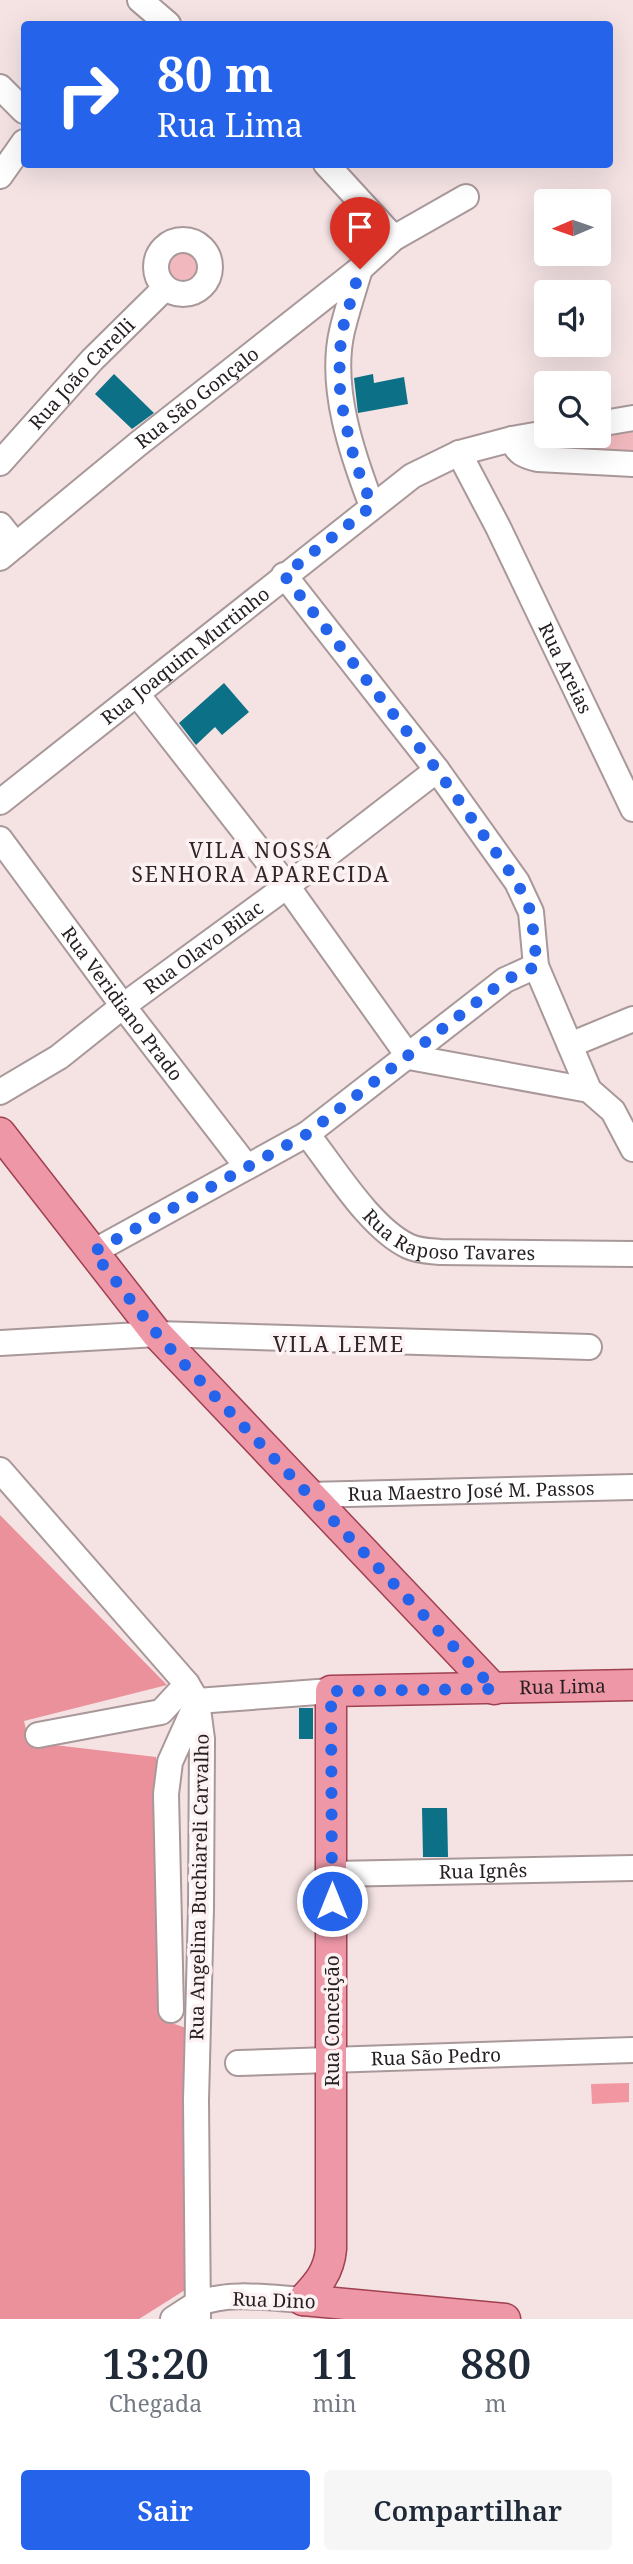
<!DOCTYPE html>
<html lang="pt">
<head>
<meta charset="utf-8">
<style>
	:root { --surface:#fff; --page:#f6f6f7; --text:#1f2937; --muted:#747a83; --accent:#2563eb }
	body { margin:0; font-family:"Noto Serif",serif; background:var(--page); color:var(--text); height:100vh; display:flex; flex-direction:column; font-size:26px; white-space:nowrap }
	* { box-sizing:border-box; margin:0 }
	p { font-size:23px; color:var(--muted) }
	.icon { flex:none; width:38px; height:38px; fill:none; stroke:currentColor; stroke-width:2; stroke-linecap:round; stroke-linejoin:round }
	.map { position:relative; height:2319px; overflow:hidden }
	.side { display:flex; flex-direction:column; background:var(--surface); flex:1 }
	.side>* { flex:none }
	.guide { position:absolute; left:21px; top:21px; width:592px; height:147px; border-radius:7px; box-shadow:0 7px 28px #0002; background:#2563eb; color:#fff; overflow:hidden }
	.needle { width:46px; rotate:268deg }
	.buttons { position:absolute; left:534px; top:189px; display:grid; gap:14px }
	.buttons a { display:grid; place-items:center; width:77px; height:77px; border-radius:7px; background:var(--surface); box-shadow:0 7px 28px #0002; font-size:35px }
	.pin { position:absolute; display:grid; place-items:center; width:60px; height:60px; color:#fff; margin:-72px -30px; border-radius:50% 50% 50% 0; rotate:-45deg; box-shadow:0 0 7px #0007 }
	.pin .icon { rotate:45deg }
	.me { position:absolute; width:77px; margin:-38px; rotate:0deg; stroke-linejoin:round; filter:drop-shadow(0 0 5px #0008) }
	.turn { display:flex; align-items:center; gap:24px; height:147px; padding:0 21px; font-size:32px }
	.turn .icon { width:91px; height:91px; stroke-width:2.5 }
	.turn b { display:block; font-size:49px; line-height:60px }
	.eta { display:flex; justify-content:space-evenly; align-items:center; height:119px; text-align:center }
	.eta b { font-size:42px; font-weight:600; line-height:49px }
	.action { display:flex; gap:14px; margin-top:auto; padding:14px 21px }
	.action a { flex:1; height:80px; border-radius:7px; background:var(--accent); color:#fff; font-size:28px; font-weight:600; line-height:80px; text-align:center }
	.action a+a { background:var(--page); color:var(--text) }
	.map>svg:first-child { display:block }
</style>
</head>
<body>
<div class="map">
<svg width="633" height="2319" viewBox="0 0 633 2319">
	<rect width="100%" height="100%" fill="#f5e3e4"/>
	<path fill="#f1b9bd" d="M164 267a20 20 0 1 1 40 0a20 20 0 1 1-40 0Z
		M633,431V455L532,448Z"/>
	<path fill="#eb919b" d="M0,1515L167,1685L24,1721L29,1742L156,1757L163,2020L189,2029L185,2290L139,2319H0Z"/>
	<path fill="#f297a1" d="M629,2083V2102L592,2104L591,2084Z"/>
	<path fill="#0c7086" d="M114,374L154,413L132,429L95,394Z
		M373,374L374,383L404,377L408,404L358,413L354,378Z
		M224,683L249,712L222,735L215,727L196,745L179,723Z
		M299,1708H313V1739H299Z
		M422,1808H447L448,1857H423Z"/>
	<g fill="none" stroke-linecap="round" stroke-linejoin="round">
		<defs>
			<g id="minor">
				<path d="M140,0L168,24"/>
				<path d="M0,87L24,111"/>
				<path d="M326,164L394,238"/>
				<path d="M0,176L24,142"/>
				<circle cx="183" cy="267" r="27"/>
				<path d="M360,269C354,289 347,310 342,331C329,387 352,454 372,506"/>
				<path d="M598,424L633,418"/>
				<path d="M512,439C517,453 524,456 538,459L633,464"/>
				<path id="s1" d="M459,453L498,527L633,809"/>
				<path id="s2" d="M0,463L92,360L165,288"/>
				<path d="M0,525L16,545"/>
				<path id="s3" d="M0,558L138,444L360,269L394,238L466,197"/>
				<path d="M284,575L437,770L517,882L531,912L536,966L589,1090L613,1111L633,1149"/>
				<path d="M137,694L287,886L409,1057L589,1090"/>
				<path id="s4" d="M0,802L412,476L459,453L512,439L546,433"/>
				<path id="s5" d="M0,839L123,1006L247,1167"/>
				<path d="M570,1045L633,1019"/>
				<path id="s6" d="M0,1092L59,1057L123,1006L287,886L437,770"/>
				<path id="s7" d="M307,1134C334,1168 370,1228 408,1246C418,1251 430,1251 440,1252L633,1254"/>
				<path d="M93,1252L307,1134L505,980L536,966"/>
				<path d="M0,1343L157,1334L589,1347"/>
				<path d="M0,1470L187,1684L197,1701L202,1739L201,1908L196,2100L198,2319"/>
				<path id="s8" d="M308,1495L633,1487"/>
				<path d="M197,1701L331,1691"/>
				<path d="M38,1735L161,1712L187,1684"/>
				<path id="s9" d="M333,1874L633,1868"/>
				<path d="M171,2010L166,1794L170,1762L197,1702"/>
				<path id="s10" d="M238,2063L633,2050"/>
				<path d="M173,2319C181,2314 189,2308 197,2304C229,2291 270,2298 303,2300"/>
			</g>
			<g id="major">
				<path d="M0,1133L157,1334L494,1689"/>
				<path id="s11" d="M303,2300C318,2284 329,2272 331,2249V1691L633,1685"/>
				<path d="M303,2300L505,2319"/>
			</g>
		</defs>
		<use href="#minor" stroke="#a99899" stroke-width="28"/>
		<use href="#major" stroke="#a04051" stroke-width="33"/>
		<use href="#minor" stroke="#fff" stroke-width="24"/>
		<use href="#major" stroke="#ed97a7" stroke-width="30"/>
	</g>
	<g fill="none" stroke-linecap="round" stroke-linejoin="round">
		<path stroke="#2563eb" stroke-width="12" stroke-dasharray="0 21.6" d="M332,1901L331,1691L494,1689L186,1366L157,1334L93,1252L307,1134L505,980L537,966L531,912L517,882L437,770L284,575L372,506L355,462L344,417L339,382L341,334L360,269"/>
	</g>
	<g text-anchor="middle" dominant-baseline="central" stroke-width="7" stroke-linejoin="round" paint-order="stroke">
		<g font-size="19" fill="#261f20" stroke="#fdf2f3">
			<text stroke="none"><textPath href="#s2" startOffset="121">Rua João Carelli</textPath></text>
			<text stroke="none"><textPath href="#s3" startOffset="254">Rua São Gonçalo</textPath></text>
			<text stroke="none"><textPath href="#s4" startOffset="236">Rua Joaquim Murtinho</textPath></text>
			<text stroke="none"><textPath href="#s1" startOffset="240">Rua Areias</textPath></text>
			<text stroke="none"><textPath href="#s6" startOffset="250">Rua Olavo Bilac</textPath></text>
			<text stroke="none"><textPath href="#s5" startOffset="205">Rua Veridiano Prado</textPath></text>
			<text stroke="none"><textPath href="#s7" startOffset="189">Rua Raposo Tavares</textPath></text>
			<text stroke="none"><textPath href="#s8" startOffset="163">Rua Maestro José M. Passos</textPath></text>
			<text stroke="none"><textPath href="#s11" startOffset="849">Rua Lima</textPath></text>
			<text stroke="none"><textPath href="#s9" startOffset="150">Rua Ignês</textPath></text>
			<text transform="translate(199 1887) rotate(-89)">Rua Angelina Buchiareli Carvalho</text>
			<text transform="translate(332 2021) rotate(-90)">Rua Conceição</text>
			<text stroke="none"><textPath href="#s10" startOffset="198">Rua São Pedro</textPath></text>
			<text transform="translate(274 2300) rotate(2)">Rua Dino</text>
		</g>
		<g font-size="21" letter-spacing="2" fill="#322526" stroke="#fdf2f3">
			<text x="261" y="850">VILA NOSSA<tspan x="261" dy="24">SENHORA APARECIDA</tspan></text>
			<text x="339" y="1344">VILA LEME</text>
		</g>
	</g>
</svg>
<div class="buttons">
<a><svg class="needle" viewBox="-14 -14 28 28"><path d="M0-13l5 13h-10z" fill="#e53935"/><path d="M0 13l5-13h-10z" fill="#747a83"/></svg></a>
<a><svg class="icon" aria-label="sound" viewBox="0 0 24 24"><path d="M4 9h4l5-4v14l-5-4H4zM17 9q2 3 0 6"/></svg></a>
<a><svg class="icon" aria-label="search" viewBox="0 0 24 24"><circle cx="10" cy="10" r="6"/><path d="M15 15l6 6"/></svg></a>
</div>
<div class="pin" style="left:360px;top:269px;background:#d93025"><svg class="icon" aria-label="arrive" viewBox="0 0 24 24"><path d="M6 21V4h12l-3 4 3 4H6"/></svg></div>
<svg class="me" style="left:332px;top:1901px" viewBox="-20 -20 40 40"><circle r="17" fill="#2563eb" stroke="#fff" stroke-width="3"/><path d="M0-11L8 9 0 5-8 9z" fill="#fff"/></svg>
<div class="guide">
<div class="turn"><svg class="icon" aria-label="right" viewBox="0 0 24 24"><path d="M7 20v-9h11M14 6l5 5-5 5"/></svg><div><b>80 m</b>Rua Lima</div></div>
</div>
</div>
<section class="side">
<div class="eta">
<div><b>13:20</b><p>Chegada</p></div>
<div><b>11</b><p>min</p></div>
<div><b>880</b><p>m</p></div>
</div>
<div class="action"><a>Sair</a><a>Compartilhar</a></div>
</section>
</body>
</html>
